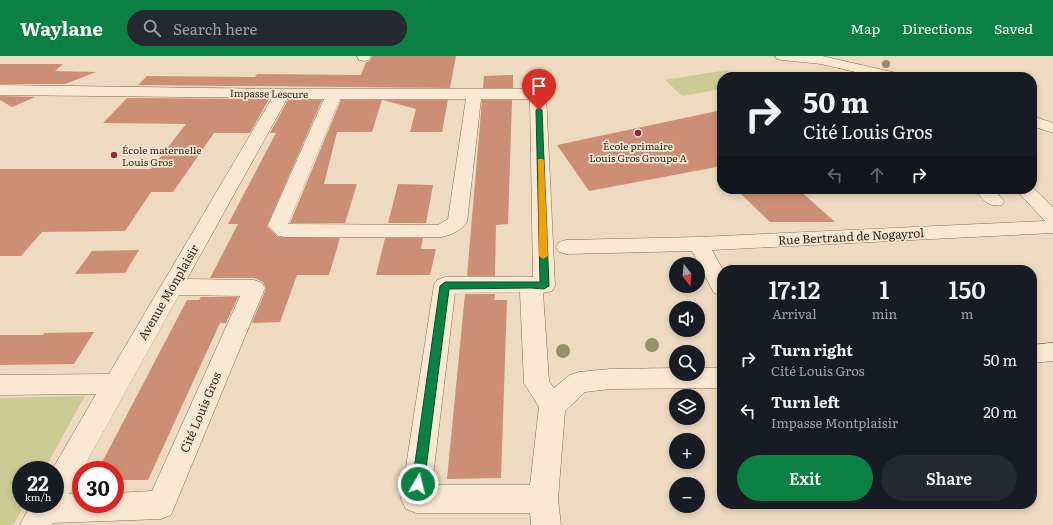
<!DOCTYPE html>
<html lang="en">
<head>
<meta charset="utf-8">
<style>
	:root { --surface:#171b24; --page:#242831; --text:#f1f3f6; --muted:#9ea1a6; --accent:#0b8043 }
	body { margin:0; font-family:Literata,serif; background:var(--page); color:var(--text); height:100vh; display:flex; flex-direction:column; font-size:15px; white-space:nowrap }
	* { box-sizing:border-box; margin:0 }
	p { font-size:13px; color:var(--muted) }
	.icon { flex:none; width:22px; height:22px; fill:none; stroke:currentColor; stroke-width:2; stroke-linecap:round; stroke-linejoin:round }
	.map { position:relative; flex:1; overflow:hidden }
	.panel { position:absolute; left:717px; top:209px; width:320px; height:244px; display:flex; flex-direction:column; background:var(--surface); border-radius:16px; box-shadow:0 2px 6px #0003 }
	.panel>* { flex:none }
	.banner { position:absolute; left:717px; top:16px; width:320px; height:122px; border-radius:16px; box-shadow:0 2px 6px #0003; background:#171b24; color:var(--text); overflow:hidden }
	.needle { width:26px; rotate:164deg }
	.buttons { position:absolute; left:669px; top:201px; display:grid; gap:8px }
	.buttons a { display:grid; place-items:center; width:36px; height:36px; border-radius:50%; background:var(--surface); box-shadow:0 2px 6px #0003; font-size:20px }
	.speed { position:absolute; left:12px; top:405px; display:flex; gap:8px; font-size:20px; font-weight:700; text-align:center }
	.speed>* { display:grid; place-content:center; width:52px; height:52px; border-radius:50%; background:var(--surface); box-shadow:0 2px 6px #0003; line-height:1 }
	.speed small { font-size:10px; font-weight:400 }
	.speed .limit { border:6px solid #d22; background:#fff; color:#111 }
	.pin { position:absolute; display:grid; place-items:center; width:34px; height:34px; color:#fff; margin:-41px -17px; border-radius:50% 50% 50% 0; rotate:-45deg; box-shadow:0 0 4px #0007 }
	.pin .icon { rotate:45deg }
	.me { position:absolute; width:44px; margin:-22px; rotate:8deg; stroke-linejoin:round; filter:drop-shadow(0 0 3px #0008) }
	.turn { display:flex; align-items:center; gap:14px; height:84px; padding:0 20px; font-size:18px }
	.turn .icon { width:52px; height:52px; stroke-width:2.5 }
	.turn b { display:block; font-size:28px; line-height:34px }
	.lanes { display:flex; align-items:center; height:38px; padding:0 20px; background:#0003; justify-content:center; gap:20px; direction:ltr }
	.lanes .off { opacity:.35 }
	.eta { display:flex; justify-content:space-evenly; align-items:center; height:68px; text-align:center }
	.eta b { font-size:24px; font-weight:600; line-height:28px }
	.cta { display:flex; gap:8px; margin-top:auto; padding:8px 20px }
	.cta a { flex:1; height:46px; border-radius:24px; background:var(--accent); color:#fff; font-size:16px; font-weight:600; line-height:46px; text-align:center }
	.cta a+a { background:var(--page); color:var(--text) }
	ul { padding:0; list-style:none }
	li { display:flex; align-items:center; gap:12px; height:52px; padding:0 20px }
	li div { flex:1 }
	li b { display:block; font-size:15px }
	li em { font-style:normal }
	header { display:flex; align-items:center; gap:24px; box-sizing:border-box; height:56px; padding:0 20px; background:var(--accent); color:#fff }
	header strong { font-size:19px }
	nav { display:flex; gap:22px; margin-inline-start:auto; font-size:14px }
	.search { width:280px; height:36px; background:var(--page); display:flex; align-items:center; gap:10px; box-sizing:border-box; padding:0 14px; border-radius:22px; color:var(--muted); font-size:15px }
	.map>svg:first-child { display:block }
</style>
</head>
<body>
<header>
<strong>Waylane</strong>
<div class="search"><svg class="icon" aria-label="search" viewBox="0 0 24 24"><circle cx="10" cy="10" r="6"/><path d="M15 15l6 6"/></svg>Search here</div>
<nav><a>Map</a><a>Directions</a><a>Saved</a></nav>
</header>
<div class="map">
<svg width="1053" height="469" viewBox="0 0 1053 469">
	<rect width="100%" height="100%" fill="#eedac0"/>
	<path fill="#cbcb94" d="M727,14L736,21H722V33L682,40L665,24Z
		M85,340L44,414H21V448H25L13,469H0V342Z"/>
	<path fill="#cc8f76" d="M372,0H456L450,32L138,29L147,20L255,21L257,18L361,19L366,6L370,5Z
		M0,8H63L55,15L96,16L65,28H0Z
		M513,19V32H483L484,20Z
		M0,40L35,41L12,51L0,44Z
		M127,42L269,43L250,77H214L173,136H151L125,175L42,176L21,200H0V113H151L186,68L103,67Z
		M288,44H322L267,170L278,181L340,182L329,219H297L280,266L252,267L266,233L263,226L254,222H210L238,168H228L276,77H270Z
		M341,44H382L372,76H337L324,128H357L345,167H290Z
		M383,44H448L442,76H410L416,53Z
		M482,44H512L508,168L496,169L495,220H467Z
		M722,54V110L589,135L557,89Z
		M398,128L433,129L426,167H388Z
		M736,133H798L835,166H770Z
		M385,182H423L421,193H436L430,219H376Z
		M139,194L125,217L75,218L92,195Z
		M465,238H495L494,244H507L501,422L447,423Z
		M201,241H238L226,267H220L148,424H115V414H98L187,244H199Z
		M94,276L74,308L0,309V279H43L44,277Z"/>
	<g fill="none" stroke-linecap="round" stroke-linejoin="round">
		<defs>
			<path id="minor" d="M357,0H371L369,4L364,5L359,4Z
				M775,0H822L901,18L903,21H877L821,8L782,4L777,3Z
				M0,29L282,33H538L543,35L546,38L555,230L552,235L543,237L549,325L554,332L570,319L579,316L610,313L676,312V318H698V312H722V332L610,333L585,336L565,355L558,443L561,469H531L530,457H416L406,453L401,443L434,229L437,224L445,221H533L530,43H481L467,166C462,174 451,179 442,181H285L278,180L268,169L324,43H287L187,223L254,224L262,227L265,232L171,459L161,463L53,467L51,469H20L31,448H55V414H52L96,338L0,339V319L109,318L272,42L0,39ZM340,43H466L448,163L438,169L288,168ZM520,236L524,327L539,351L530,429H432L455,237ZM179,239L240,240L152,435L115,437V448H81V438H69Z
				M1032,60L1053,67V77L1032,70Z
				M1032,131L1053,151V177L712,194L723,214H722V240L714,237L692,195L566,198L559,196L556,191L559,186L566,184L699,181L1045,165L1015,133H1032Z
				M975,133H994L1004,145L1002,149C988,152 982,143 975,133Z
				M1053,287V305L1032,307V289Z"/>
		</defs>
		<use href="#minor" stroke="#876b58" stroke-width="1"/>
		<use href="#minor" fill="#f9e9d3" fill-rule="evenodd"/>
	</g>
	<g fill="#95906a">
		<circle cx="886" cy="8" r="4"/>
		<circle cx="652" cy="289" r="7"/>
		<circle cx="563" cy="295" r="7"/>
	</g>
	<path fill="#0b8043" stroke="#07532c" d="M539,52L542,54L549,230L544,233L531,232L449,233L424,428L422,432L418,434L414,432L412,428L440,230L445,226H540L536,54Z"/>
	<path fill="#f59e0b" d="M538,103H543L544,105L548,200L543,203L539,200Z"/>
	<g fill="#952837" stroke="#f5e6d0" stroke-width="1.5">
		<circle cx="638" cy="77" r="4"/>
		<circle cx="114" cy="99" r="4"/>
	</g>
	<g text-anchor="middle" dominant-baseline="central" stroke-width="3.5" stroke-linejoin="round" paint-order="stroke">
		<g font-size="10" fill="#36261d" stroke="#f5e6d0">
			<text transform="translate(269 37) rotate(1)">Impasse Lescure</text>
		</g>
		<g font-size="10" fill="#36261d" stroke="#f5e6d0">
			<text x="638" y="89">École primaire<tspan x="638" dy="12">Louis Gros Groupe A</tspan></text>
			<text x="122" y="93" text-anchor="start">École maternelle<tspan x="122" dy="12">Louis Gros</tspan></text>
		</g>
		<g font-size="12" fill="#36261d" stroke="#f5e6d0">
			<text transform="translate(851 180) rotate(-3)">Rue Bertrand de Nogayrol</text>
			<text transform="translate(168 236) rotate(-60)">Avenue Monplaisir</text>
			<text transform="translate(200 356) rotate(-67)">Cité Louis Gros</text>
		</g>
	</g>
</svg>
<div class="buttons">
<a><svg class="needle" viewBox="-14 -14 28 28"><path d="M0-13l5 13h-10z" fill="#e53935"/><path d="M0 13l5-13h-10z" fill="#9ea1a6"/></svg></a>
<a><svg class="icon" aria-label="sound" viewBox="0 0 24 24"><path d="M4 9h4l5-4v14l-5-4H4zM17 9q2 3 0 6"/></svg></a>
<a><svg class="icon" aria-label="search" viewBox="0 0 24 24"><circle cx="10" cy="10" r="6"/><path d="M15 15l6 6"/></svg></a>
<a><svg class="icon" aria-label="layers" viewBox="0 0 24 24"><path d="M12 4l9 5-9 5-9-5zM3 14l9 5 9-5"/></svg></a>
<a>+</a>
<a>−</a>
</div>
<div class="speed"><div>22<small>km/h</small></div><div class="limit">30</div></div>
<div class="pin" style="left:539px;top:54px;background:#d93025"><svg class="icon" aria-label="arrive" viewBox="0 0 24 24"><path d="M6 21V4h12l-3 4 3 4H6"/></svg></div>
<svg class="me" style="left:418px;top:428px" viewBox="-20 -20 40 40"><circle r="17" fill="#0b8043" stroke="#fff" stroke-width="3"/><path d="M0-11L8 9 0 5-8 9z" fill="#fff"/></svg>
<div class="banner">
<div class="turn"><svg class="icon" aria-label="right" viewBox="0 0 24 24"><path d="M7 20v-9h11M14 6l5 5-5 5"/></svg><div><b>50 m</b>Cité Louis Gros</div></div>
<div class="lanes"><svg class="icon off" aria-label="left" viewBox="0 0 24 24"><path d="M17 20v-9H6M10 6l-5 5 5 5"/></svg><svg class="icon off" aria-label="ahead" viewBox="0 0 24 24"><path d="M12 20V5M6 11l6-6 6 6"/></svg><svg class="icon" aria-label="right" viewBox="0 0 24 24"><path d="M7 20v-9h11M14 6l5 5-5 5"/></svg></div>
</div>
<section class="panel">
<div class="eta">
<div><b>17:12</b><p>Arrival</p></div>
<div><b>1</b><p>min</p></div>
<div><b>150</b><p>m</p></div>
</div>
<ul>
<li><svg class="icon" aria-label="right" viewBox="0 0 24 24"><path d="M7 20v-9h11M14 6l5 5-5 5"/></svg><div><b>Turn right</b><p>Cité Louis Gros</p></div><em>50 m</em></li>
<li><svg class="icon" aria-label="left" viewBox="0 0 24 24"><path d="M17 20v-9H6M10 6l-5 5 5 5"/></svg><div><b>Turn left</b><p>Impasse Montplaisir</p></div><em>20 m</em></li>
</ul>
<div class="cta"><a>Exit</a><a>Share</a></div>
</section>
</div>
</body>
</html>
